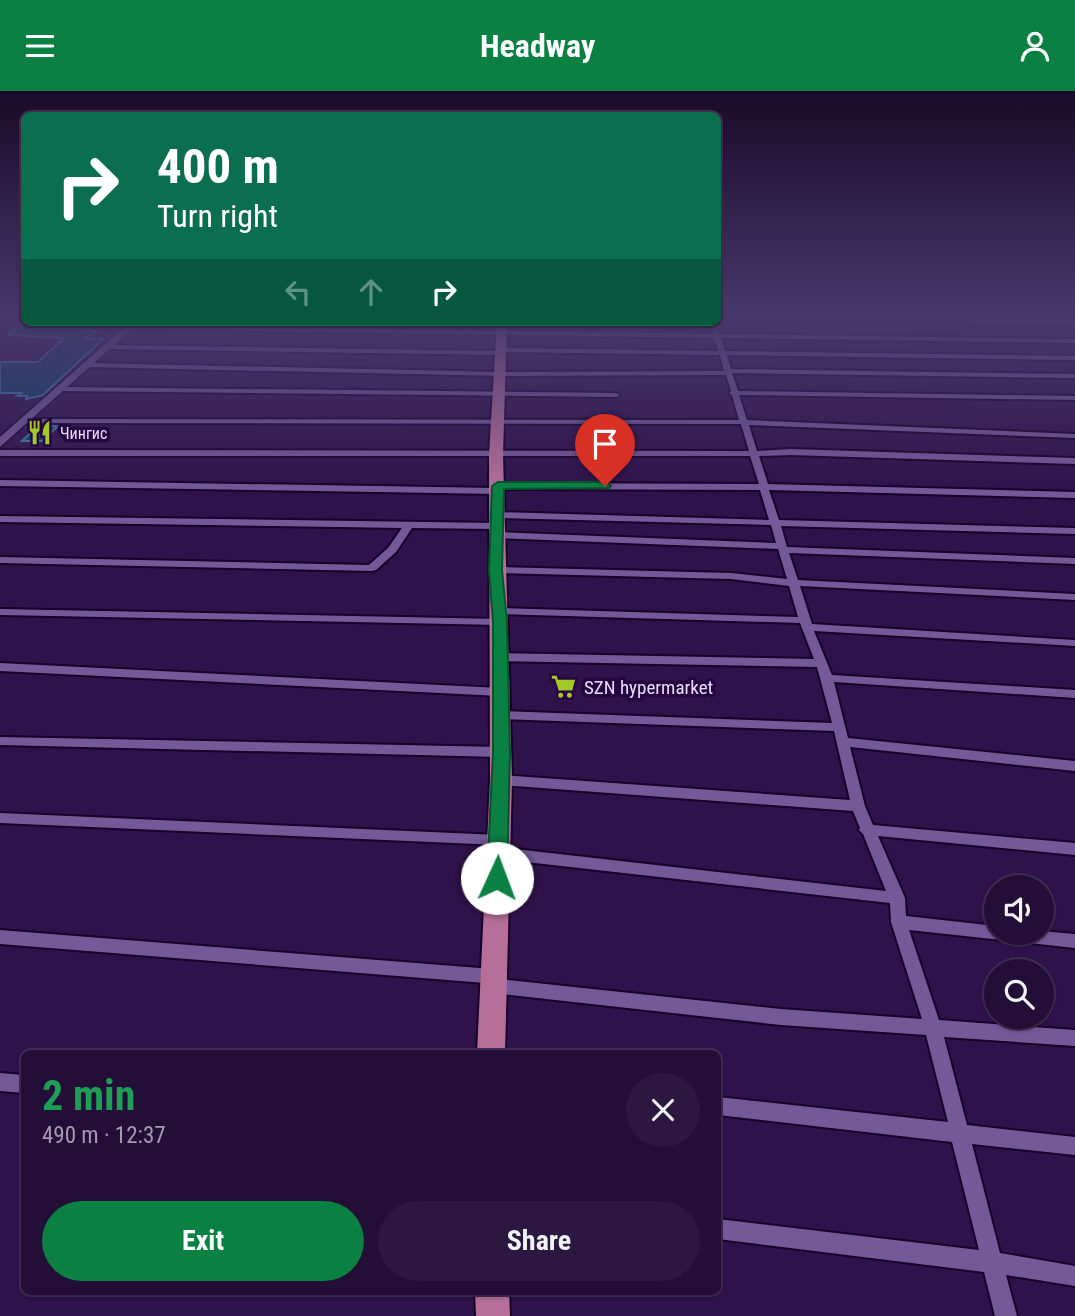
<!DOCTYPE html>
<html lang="en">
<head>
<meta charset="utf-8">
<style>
	:root { --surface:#230e38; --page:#2b1740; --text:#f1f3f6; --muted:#a39cae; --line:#402e53; --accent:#0b8043 }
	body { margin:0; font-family:"Roboto Condensed",sans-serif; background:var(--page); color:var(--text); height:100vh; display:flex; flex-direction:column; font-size:26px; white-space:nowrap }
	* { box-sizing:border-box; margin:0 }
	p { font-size:23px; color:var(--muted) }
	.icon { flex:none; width:38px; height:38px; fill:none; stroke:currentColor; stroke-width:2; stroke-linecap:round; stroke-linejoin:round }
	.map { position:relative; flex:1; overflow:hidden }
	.details { position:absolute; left:21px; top:959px; width:700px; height:245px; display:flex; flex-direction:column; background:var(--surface); border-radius:10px; box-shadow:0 2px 5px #0004,0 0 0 2px var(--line) }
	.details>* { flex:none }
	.hud { position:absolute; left:21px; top:21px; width:700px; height:214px; border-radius:10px; box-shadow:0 2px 5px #0004,0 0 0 2px var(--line); background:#0b6e4f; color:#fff; overflow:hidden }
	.fabs { position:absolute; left:984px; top:784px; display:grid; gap:14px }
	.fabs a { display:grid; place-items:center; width:70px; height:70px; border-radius:50%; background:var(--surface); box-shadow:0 2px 5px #0004,0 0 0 2px var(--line); font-size:35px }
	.pin { position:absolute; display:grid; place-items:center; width:60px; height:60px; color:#fff; margin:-72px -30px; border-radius:50% 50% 50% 0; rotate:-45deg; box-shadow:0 0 7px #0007 }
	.pin .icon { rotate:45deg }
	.me { position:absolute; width:77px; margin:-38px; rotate:2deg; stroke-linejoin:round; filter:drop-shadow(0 0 5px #0008) }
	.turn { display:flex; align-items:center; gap:24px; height:147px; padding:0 21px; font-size:32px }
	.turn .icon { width:91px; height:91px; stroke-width:2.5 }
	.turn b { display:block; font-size:49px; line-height:60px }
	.lanes { display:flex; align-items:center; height:66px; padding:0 21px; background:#0003; justify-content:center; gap:35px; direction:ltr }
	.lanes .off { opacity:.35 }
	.round { display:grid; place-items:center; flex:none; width:74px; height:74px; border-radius:37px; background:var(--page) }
	.headline { display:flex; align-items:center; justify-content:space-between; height:119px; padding:0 21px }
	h1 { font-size:42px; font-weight:700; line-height:52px; color:#1e9e55 }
	.primary-button { display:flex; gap:14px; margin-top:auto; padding:14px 21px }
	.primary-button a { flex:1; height:80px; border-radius:42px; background:var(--accent); color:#fff; font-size:28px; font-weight:700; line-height:80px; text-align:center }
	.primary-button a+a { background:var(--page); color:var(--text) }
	header { display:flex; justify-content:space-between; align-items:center; height:91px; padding:0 21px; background:var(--accent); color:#fff; font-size:32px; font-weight:700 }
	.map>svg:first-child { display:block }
</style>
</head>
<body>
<header><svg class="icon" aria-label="menu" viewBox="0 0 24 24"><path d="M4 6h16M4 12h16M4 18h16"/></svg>Headway<svg class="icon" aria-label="person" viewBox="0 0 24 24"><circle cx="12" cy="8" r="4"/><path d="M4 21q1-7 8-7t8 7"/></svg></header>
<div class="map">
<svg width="1075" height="1225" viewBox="0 0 1075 1225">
	<rect width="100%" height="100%" fill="#2f124b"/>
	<path fill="#0d4367" stroke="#3c7fb0" stroke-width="2" d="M20,234L90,235L87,240H96L85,248H103L43,304L26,308L27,305H17L21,302H0V271H38L64,247L9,244Z
		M38,335H58L42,350H22Z"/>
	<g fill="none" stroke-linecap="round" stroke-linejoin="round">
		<defs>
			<path id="minor" d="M922,229H1075V233L925,231Z
				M710,231H716L720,243L1075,248V252L721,247L725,260L1075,265V269L727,264L731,278L1075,283V287L732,282L738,300L1075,305V309L739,304L747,329L1075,343V347L749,334L757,360L791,358L1075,367V373L791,364L759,365L768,393L1075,401V407L769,399L779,429L1075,437V443L781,435L787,456L1075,467V473L789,462L798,489L1075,503V509L800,495L812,533L1075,549V555L814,540L832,584L1075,599V607L834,591L848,647L1075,670V680L850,656L865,715L873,734L1075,752V764L878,745L905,807L906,825L996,835V842H1041V840L1075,843V857L909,839L939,929L1075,939V955L944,946L967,1034L1075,1046V1064L972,1053L1000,1162L1075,1175V1195L1006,1184L1017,1225H995L984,1181L718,1148V1128L979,1159L952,1051L718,1024V1006L948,1031L926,944L781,934L492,902L486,900L484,895L485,892L0,853V839L492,878L498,880L500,885L499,888L781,918L922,928L891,831L890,812L498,768L493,766L491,762L493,758L498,756L886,800L863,743L859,739L860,737L853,720L501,694L496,692L494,689L496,686L501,684L850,709L834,640L501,628L495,624L501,620L832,632L817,576L500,570L494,566L500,562L814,568L800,532L499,523L494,520L499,517L798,526L789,495L731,488L496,482L491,479L496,476L731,482L787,488L778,458L497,447L492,444L497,441L776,452L771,434L497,427L492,424L497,421L769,429L760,399L500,398L503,400L498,403L0,395V389L496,397L494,395L498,392L759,393L750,365H0V359L749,360L741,333L25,332L21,330L25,328L739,329L732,304L729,302L731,300L726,284L501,285L88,276L84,274L88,272L501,281L724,280L720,264L505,261L502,264L108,258L105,256L108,254L499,260L502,257L718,260L714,247L130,238L127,236L130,234L713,243Z
				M58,296L616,302L620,304L616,306L61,300H58Z
				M0,425L496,432L501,435L496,438L412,437L396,461L376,479L372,480L0,472V466L369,474L388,457L402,437L0,431Z
				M0,518L500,528L506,531L500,534L0,524Z
				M0,572L500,597L506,601L500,605L0,580Z
				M0,646L501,656L506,658L507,661L506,664L501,666L0,654Z
				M0,722L499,744L504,745L506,749L504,753L499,754L0,732Z
				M0,982L24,984V1002L0,1000Z"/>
			<path id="secondary" d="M130,231H140L0,356V346Z"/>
			<path id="primary" d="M497,231H507L503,364L512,689L505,962H477L490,689L489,364Z
				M475,1200H509L510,1225H476Z"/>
		</defs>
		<use href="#minor" stroke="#150129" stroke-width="4"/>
		<use href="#secondary" stroke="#150129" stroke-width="3"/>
		<use href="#primary" stroke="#150129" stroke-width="4"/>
		<use href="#minor" fill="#745998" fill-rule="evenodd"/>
		<use href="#secondary" fill="#745998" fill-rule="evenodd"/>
		<use href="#primary" fill="#b56f99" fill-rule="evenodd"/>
	</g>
	<linearGradient id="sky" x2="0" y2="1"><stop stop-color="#1a0a29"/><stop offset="0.57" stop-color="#47396c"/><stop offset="1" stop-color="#47396c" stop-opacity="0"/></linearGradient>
	<rect width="1075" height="401" fill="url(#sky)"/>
	<path fill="#0b8043" stroke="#07532c" stroke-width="2" d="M605,391L611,395L609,397L504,398L502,479L507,531L510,661L507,787L504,792H490L487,787L493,661V531L489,479L492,395L498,391Z"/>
	<defs>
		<symbol id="restaurant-bare" viewBox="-9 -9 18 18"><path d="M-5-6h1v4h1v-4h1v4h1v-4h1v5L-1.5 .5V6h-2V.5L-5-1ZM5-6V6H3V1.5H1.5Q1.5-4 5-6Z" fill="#a2c928" stroke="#250640" stroke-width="2.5" paint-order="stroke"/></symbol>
		<symbol id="supermarket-bare" viewBox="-9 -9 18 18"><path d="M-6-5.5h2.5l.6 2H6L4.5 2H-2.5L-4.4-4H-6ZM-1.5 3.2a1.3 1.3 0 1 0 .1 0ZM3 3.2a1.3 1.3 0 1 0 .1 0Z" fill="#a2c928" stroke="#250640" stroke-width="2.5" paint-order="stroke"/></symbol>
	</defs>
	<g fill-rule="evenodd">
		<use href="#restaurant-bare" x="22" y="324" width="35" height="35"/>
		<use href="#supermarket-bare" x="546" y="578" width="35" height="35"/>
	</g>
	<g text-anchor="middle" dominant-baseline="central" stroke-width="7" stroke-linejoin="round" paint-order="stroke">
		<g font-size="16" fill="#e9defb" stroke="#250640" text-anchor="start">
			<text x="60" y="342">Чингис</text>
		</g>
		<g font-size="19" fill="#e9defb" stroke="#250640" text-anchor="start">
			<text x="584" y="596">SZN hypermarket</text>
		</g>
	</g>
</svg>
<div class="fabs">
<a><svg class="icon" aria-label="sound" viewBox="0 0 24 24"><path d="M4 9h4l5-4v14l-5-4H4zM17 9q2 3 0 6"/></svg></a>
<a><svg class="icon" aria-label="search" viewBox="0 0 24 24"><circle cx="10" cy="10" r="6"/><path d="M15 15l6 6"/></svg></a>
</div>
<div class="pin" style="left:605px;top:395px;background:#d93025"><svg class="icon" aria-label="arrive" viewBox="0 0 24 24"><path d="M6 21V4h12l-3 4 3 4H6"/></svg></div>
<svg class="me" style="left:497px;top:787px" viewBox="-20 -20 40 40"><circle r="19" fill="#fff"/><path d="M0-13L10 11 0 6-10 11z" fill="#0b8043"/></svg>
<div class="hud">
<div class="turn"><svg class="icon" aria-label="right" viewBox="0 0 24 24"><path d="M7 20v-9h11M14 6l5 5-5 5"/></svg><div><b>400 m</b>Turn right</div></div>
<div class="lanes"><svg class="icon off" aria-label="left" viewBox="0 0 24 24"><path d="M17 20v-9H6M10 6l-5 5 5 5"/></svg><svg class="icon off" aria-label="ahead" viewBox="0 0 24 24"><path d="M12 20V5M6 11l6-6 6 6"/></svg><svg class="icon" aria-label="right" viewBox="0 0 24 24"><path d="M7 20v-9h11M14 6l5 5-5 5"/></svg></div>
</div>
<section class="details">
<div class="headline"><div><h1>2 min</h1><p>490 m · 12:37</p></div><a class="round"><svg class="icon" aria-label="close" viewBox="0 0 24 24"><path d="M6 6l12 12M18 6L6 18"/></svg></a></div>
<div class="primary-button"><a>Exit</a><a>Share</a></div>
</section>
</div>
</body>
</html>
